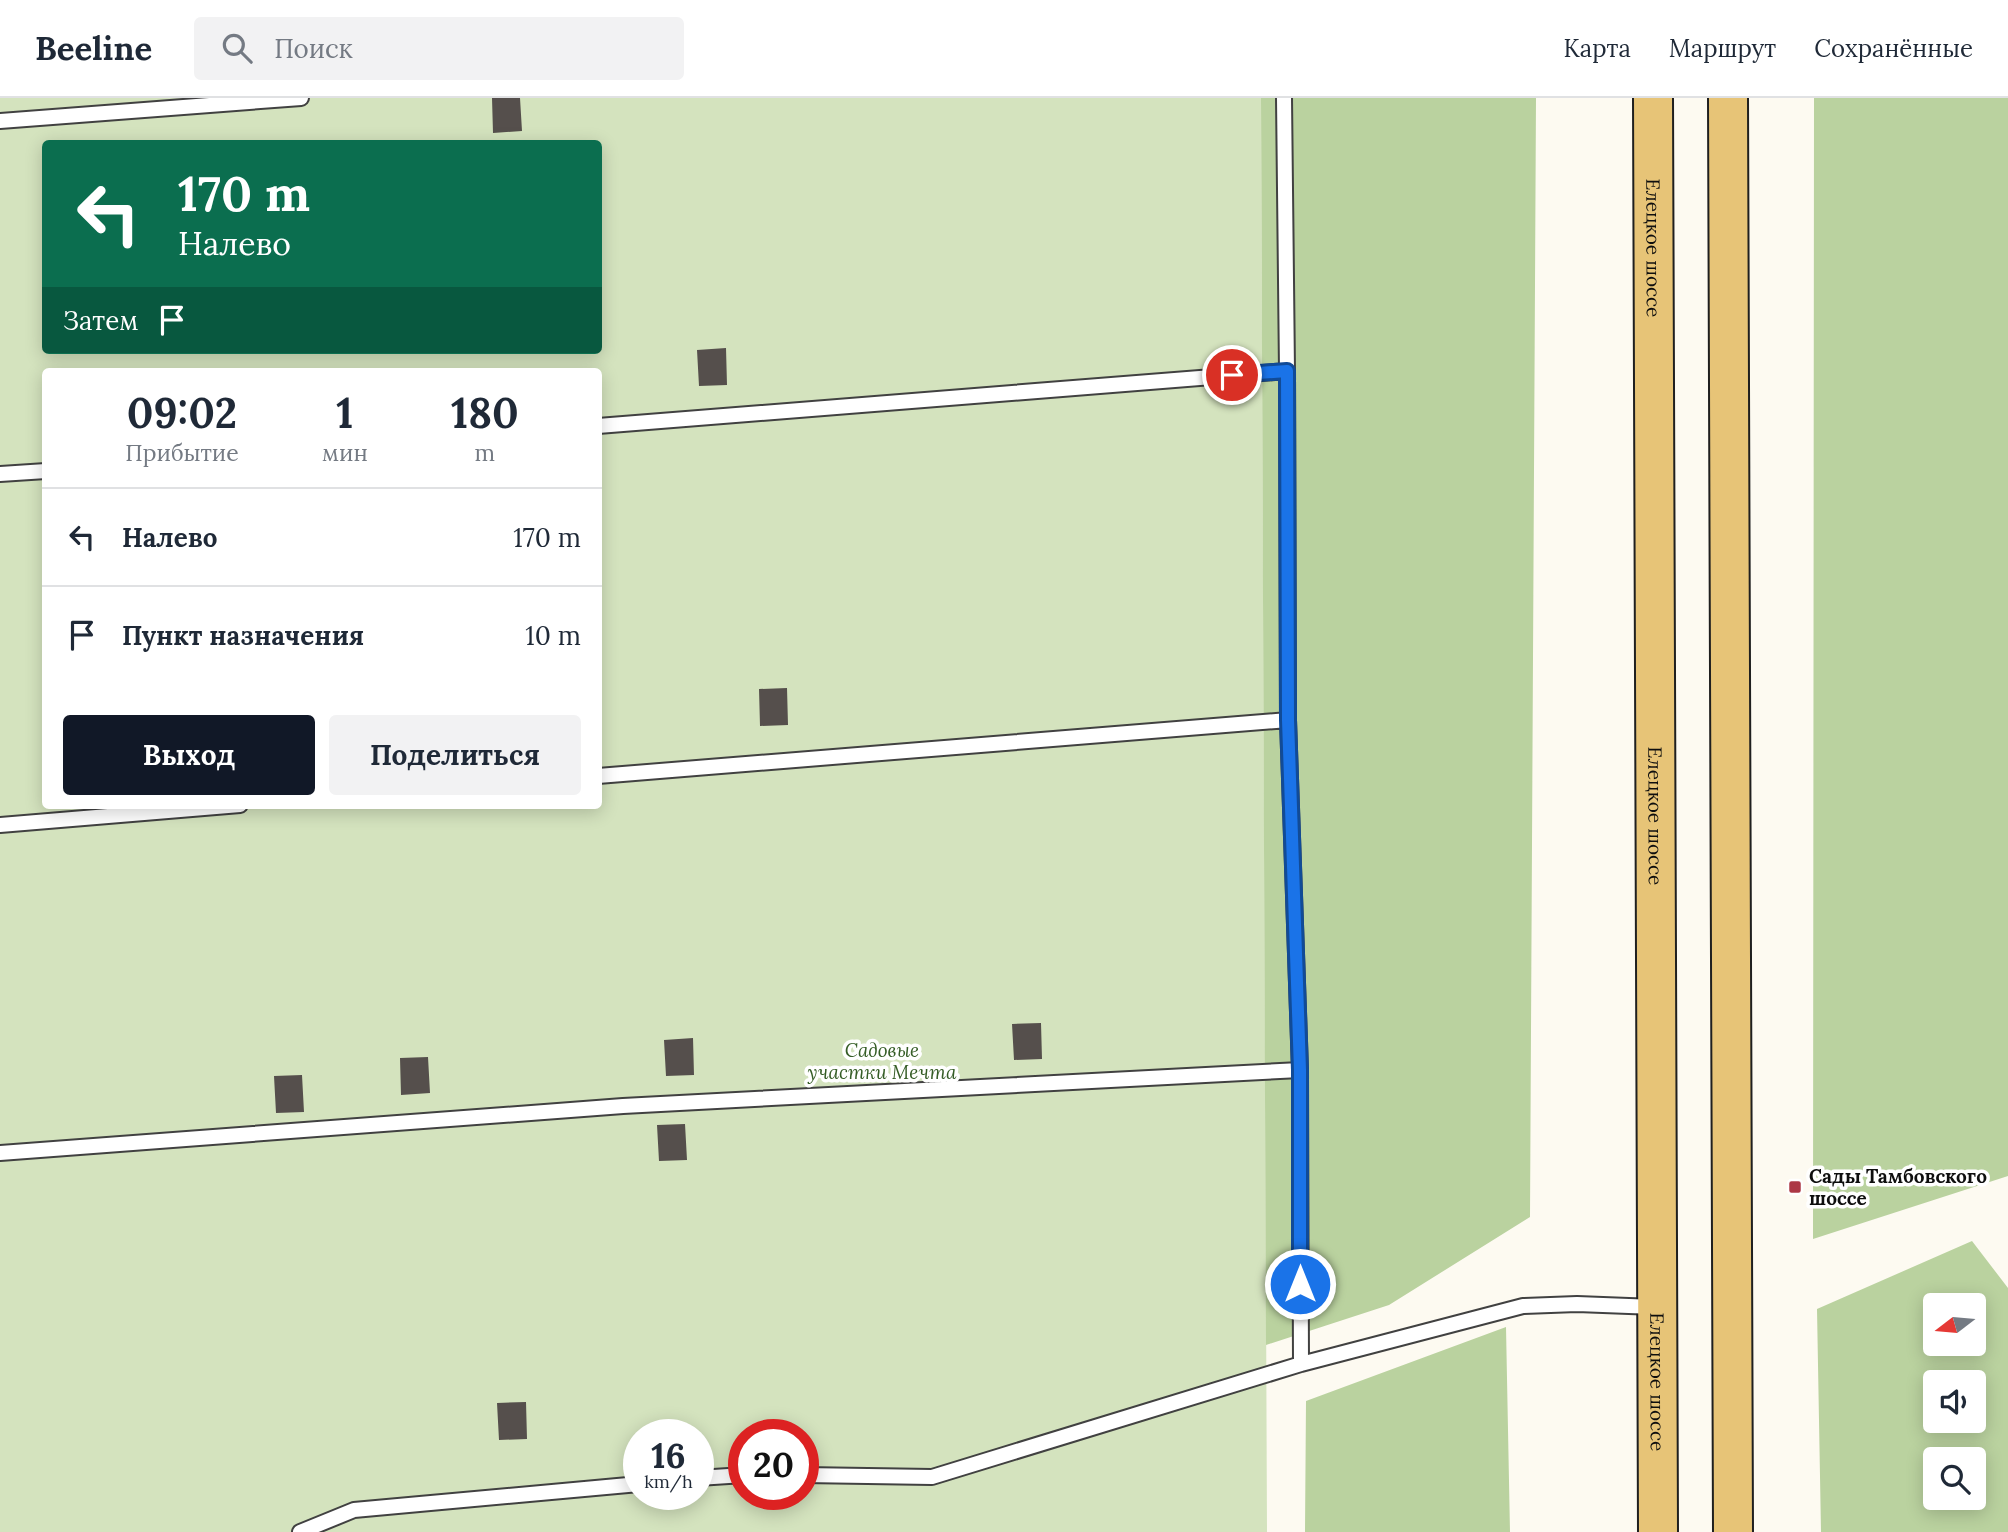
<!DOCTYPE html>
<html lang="ru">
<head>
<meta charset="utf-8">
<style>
	:root { --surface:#fff; --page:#f2f2f3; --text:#1f2937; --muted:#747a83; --line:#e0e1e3; --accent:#111827 }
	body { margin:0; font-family:Lora,serif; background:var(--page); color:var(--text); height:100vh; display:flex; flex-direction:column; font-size:26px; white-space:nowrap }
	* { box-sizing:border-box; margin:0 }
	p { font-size:23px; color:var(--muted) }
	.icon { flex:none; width:38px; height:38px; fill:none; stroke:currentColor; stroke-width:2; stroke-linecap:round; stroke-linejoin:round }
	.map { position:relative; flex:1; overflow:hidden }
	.details { position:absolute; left:42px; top:270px; width:560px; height:441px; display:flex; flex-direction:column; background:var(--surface); border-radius:7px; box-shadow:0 4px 18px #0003 }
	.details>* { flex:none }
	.top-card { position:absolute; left:42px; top:42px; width:560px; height:214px; border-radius:7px; box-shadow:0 4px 18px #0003; background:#0b6e4f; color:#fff; overflow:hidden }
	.needle { width:46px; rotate:254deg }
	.fabs { position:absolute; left:1923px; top:1195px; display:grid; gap:14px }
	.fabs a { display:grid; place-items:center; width:63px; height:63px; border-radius:7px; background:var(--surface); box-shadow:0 4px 18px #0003; font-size:35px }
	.speed { position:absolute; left:623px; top:1321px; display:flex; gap:14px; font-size:35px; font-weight:700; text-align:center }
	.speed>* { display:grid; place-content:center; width:91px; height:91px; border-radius:50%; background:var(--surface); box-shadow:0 4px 18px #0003; line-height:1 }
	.speed small { font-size:18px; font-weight:400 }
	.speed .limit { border:10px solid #d22; background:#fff; color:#111 }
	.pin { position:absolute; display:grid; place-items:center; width:60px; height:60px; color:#fff; margin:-30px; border:4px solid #fff; border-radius:50%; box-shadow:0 2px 7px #0007 }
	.me { position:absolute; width:77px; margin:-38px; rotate:0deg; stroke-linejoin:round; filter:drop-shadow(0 0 5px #0008) }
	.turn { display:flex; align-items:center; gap:24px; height:147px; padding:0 21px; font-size:32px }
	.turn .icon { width:91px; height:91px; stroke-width:2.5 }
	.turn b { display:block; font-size:49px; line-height:60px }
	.then { display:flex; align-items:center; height:66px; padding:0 21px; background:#0003; gap:14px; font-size:26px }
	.eta { display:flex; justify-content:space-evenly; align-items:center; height:119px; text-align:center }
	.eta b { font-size:42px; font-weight:700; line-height:49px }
	.cta { display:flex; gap:14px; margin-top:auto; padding:14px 21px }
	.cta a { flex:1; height:80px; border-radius:7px; background:var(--accent); color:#fff; font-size:28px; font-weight:700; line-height:80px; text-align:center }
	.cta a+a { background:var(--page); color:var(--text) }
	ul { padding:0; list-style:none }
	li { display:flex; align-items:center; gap:21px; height:98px; padding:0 21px; border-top:2px solid var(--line) }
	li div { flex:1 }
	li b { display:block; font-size:26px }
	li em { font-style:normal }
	header { display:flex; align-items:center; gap:42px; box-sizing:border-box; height:98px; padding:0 35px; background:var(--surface); border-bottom:2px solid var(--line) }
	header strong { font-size:33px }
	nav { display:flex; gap:38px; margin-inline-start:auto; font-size:24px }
	.search { width:490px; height:63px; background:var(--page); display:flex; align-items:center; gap:18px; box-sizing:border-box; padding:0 24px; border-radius:7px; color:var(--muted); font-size:26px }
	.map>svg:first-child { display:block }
</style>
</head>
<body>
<header>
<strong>Beeline</strong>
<div class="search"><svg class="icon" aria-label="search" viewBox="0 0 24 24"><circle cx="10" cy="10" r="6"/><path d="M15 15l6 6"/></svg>Поиск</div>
<nav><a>Карта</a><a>Маршрут</a><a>Сохранённые</a></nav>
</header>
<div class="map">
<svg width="2008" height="1434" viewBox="0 0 2008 1434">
	<rect width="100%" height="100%" fill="#fdfaf1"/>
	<path fill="#d4e3be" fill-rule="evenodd" d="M0,0H1261L1267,1434H0ZM46,46H598V252H46ZM46,273H598V707H46ZM639,1337H698V1396H639ZM744,1337H803V1396H744Z"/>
	<path fill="#bad29f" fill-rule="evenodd" d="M1261,0H1536L1530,1119L1389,1207L1266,1247Z
		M1814,0H2008V1078L1813,1141Z
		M1972,1143L2008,1190V1434H1821L1817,1211ZM1936,1208H1974V1246H1936ZM1936,1284H1974V1323H1936ZM1936,1362H1974V1400H1936Z
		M1506,1229L1510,1434H1305L1306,1303Z"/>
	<path fill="#554f4c" d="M492,0H520L522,33L493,35Z
		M726,250L727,287L699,288L697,252Z
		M787,590L788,627L760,628L759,591Z
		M1041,925L1042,961L1014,962L1012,926Z
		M693,940L694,977L666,978L664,942Z
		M428,959L430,995L401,997L400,960Z
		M302,977L304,1014L276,1015L274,978Z
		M685,1026L687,1062L659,1063L657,1027Z
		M526,1304L527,1341L499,1342L497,1305Z"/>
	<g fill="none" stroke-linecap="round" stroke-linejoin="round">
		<defs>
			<path id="service" d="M0,23L301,0
				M598,328L1287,273L1284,0
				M0,376L46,373
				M598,678L1288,622L1287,273
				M0,727L240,707
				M1300,972L1301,1266
				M0,1055L623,1008L1300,972L1288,622
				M803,1377L932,1379L1301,1266L1523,1208L1577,1206L1655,1209
				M698,1380L744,1377
				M300,1434L354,1412L639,1386"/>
			<g id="primary">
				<path id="s1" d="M1653,0L1658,1434"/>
				<path d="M1728,0L1733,1434"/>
			</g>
		</defs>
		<use href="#service" stroke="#414141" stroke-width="18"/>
		<use href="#primary" stroke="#1f1f1f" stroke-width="42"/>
		<use href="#service" stroke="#fff" stroke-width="14"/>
		<use href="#primary" stroke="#e7c477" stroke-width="38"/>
	</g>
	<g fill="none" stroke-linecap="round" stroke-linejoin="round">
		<defs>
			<path id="route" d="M1232,277L1287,273L1288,622L1300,972V1186"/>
		</defs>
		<use href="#route" stroke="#114b97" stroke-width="18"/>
		<use href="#route" stroke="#1a73e8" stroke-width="12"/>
	</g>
	<rect fill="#ac3845" stroke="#fff" stroke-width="2.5" x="1788" y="1082" width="14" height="14" rx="3.5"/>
	<g text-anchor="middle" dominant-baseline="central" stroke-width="7" stroke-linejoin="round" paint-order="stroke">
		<g font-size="19" fill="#0e0e0e" stroke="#fff">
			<text stroke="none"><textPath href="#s1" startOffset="150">Елецкое шоссе</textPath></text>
			<text stroke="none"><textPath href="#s1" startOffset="718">Елецкое шоссе</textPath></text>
			<text stroke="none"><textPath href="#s1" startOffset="1284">Елецкое шоссе</textPath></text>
		</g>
		<g font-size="19" font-style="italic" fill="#355d26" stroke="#fff">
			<text x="882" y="952">Садовые<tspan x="882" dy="22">участки Мечта</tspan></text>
		</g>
		<g font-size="19" font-weight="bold" fill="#0e0e0e" stroke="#fff" text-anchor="start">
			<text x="1809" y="1078">Сады Тамбовского<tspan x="1809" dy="22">шоссе</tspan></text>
		</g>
	</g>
</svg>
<div class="fabs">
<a><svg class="needle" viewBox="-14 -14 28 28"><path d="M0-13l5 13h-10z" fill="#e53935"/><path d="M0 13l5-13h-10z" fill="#747a83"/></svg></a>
<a><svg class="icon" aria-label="sound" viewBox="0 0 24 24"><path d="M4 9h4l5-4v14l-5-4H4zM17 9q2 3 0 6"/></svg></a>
<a><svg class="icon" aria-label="search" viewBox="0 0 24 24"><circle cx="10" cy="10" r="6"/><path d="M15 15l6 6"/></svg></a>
</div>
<div class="speed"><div>16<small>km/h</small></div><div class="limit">20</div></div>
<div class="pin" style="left:1232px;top:277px;background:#d93025"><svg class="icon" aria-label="arrive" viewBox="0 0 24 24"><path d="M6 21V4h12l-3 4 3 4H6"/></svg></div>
<svg class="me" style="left:1300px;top:1186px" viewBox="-20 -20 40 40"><circle r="17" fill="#1a73e8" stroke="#fff" stroke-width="3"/><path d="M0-11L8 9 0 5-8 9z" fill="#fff"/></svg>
<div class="top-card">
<div class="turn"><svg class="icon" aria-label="left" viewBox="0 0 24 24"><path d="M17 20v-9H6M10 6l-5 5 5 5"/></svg><div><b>170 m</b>Налево</div></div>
<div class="then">Затем<svg class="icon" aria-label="arrive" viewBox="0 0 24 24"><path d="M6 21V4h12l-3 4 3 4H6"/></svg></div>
</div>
<section class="details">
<div class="eta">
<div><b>09:02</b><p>Прибытие</p></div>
<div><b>1</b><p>мин</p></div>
<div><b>180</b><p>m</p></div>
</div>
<ul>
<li><svg class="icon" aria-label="left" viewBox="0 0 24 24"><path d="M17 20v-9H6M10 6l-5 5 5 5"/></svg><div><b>Налево</b></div><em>170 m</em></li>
<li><svg class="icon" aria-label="arrive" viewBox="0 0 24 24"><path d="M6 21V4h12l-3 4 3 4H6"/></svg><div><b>Пункт назначения</b></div><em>10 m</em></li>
</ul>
<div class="cta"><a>Выход</a><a>Поделиться</a></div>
</section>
</div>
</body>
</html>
